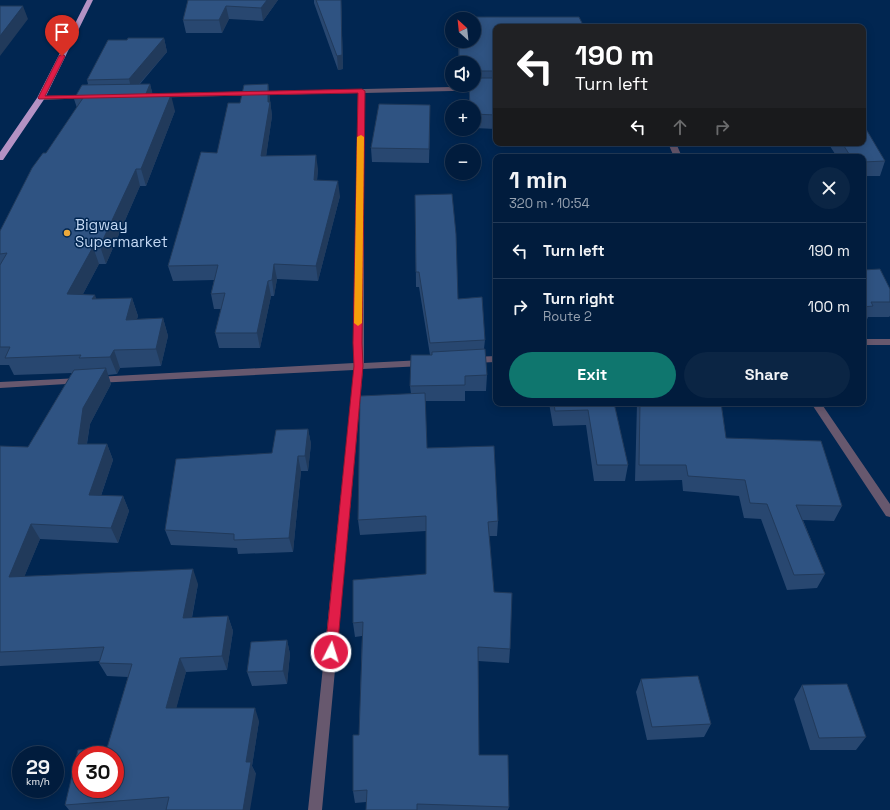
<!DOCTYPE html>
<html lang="en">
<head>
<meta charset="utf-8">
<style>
	:root { --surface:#011c3d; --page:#0b2544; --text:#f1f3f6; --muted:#96a1b0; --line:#233a57; --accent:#0f766e }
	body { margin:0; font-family:"Space Grotesk",sans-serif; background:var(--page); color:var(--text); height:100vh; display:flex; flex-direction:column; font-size:15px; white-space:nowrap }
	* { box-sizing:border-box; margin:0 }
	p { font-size:13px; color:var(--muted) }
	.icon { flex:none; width:22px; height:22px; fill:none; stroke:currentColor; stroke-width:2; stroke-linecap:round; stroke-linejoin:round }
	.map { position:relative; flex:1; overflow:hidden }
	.drawer { position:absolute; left:493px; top:154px; width:373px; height:252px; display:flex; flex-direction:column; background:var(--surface); border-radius:8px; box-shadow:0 2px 10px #0003,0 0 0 1px var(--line) }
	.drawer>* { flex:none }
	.banner { position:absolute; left:493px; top:24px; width:373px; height:122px; border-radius:8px; box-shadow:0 2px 10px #0003,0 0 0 1px var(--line); background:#202124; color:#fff; overflow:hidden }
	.needle { width:26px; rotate:333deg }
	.tools { position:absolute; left:445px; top:12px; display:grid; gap:8px }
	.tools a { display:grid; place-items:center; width:36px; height:36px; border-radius:50%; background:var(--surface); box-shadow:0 2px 10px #0003,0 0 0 1px var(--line); font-size:20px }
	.speed { position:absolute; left:12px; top:746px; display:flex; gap:8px; font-size:20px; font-weight:700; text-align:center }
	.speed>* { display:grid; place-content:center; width:52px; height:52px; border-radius:50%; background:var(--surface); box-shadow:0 2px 10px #0003,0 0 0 1px var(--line); line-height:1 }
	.speed small { font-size:10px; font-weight:400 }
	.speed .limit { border:6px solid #d22; background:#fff; color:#111 }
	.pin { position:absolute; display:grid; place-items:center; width:34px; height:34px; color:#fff; margin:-41px -17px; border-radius:50% 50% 50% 0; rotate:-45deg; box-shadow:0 0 4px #0007 }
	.pin .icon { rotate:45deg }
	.me { position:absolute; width:44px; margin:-22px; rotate:5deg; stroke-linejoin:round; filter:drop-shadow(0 0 3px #0008) }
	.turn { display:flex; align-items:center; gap:14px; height:84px; padding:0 16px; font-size:18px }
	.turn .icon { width:52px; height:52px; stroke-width:2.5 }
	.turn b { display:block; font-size:28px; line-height:34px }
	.lanes { display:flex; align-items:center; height:38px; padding:0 16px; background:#0003; justify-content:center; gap:20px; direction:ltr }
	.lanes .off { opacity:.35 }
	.round { display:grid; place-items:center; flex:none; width:42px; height:42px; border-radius:21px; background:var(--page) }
	.overview { display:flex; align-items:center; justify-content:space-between; height:68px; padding:0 16px }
	h1 { font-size:24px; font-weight:800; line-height:30px }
	.action { display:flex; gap:8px; margin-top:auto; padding:8px 16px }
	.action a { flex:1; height:46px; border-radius:24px; background:var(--accent); color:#fff; font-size:16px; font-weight:800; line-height:46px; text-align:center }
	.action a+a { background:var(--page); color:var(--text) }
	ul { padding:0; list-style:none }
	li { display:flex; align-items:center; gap:12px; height:56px; padding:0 16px; border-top:1px solid var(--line) }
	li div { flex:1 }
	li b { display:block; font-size:15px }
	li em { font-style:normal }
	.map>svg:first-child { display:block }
</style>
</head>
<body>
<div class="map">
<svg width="890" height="810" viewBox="0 0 890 810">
	<rect width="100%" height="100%" fill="#012651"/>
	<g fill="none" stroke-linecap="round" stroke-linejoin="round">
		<path fill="#67586e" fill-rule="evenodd" d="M496,86V90L364,93V363L423,360L428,363L423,366L363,369L322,810H308L354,370L96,383L91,380L96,377L354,363L358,93L139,98L136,96L139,94Z
			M87,95L90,97L89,98L41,100L38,98L41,96Z
			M668,143H676L682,157H674Z
			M863,339H890V345H863Z
			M496,356V362L473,363L468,360L473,357Z
			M80,378L85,381L83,383L0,388V382Z
			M811,403H821L890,504V517L886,516Z"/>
		<path fill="#b492c4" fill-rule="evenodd" d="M87,0H93L45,98L3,160H0V152L37,98Z"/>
	</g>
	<path fill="#284770" d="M188,0H278L263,21L229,19L222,33H186L183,20Z
		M314,0H341L343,69L338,70L314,3Z
		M496,27V129L474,128V107H469V85H474V63H459L458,41H474Z
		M164,38L167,52L140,84H150L153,96L175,111L146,186H140L106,264H99L83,294L96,299L132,298L138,316L137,319L163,318L168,336L161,366L120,368L117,374L108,375L111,384L90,424L87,444H107L113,460L101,496H123L129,511L118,543L40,539L24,577L198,584L192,618L228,616L233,631L227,670L186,672L176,708L259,721L252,766L256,774L166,810H69L65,805L107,748L128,677L107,676L99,663V661L0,666V446L28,447L72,373L14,375L9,365H0V231L46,153L77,108L74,99L88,84L87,80Z
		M268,84L272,116L266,156L318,169L317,180L340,196L318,281L277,279L274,296H271L260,348H219L215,333L221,309H214L211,294L214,280L173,281L168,266L217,153L240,103Z
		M430,105L429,163L372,162L371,148Z
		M828,143H863L885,161L880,176H863V157H837Z
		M415,195L458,299L485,340L484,349L487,375L486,391H465V401H425L427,448L498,521L497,536H489L494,592L510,649L509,663L478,661L479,755L509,807L508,810H366V802L355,803L353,791L359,735L362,636L355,637L353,623L426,574V531L360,535L358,520L411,394L410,386L430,355L419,287H416Z
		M863,270L890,289V316L889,317H868L866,322H863Z
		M549,403H614L628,465L625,481H594L586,425L553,426Z
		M637,403H721L726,438L842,506L834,521L803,520L825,574L817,588L787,590L761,519L744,518L739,496L683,491L682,480L635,481Z
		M308,429L311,444L308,471H301L293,552L238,554L237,548L171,545L165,530L272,453Z
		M287,640L290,654L287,684L252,686L247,672Z
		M641,679L711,724L704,737L647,740L636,692Z
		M802,685L866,737L856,750H810L794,699Z"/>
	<path fill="#213a5b" d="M267,0H278L263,21L261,8Z
		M341,0L343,69L338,70L337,56Z
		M23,6L28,19L0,56V36Z
		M226,6L229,19L222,33L219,20Z
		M164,38L167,52L132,92L129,79Z
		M150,84L154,100L145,96Z
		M268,84L272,116L264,171L261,156L268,102Z
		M171,95L175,111L146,186L141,169Z
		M430,105V119L429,163V149Z
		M316,155L318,169L316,194L314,180Z
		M136,169L140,186L106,264L100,246Z
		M338,181L340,196L318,281L316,266Z
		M93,247L99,264L74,311L67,294Z
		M274,264L277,279L274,296L272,280Z
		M268,281L271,296L260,348L257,333Z
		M95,295L101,312L92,299Z
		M132,298L138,316L131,337L126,320Z
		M163,318L168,336L161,366L156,349Z
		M114,350L120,368L117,374L110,357Z
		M106,368L111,384L90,424L84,460L78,444L83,408Z
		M308,429L311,444L308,471L305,456Z
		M107,444L113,460L96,510L89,495Z
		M298,456L301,471L293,552L289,538Z
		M123,496L129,511L118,543L111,528Z
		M31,524L40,539L18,592L9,577Z
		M193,569L198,584L189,632L183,618Z
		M228,616L233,631L227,670L222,656Z
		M287,640L290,654L287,684L283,671Z
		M180,658L186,672L173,721L166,708Z
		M255,708L259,721L252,766L256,774L250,810H243L246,762Z"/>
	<path fill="#2f5382" stroke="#213a5b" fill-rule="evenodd" d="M188,0H267L261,8L226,6L219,20H183Z
		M316,0H341L342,55L337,56Z
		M0,6H23L0,36Z
		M469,17H579L584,27H496V71H474V63H469V57H459V41H474V19H469Z
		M128,38H164L129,79L87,80L108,40H127Z
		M474,78H496V115L474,114V107H470L469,85H474Z
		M150,84L145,96L171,95L141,169H136L100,246L93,247L67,294L95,295L92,299L132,298L126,320L163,318L156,349L114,350L110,357L79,358L81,355L5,358L10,347H0V265L7,253L0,254V231L32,168L43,153H46L83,98L74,99L82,85Z
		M268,84V102H270L261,156L316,155L314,180L338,181L316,266L274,264L272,280L268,281L257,333H215L225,293L211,294L218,265L168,266L201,152L217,153L228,103H240L244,85Z
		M379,104L430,105L429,149L371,148Z
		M863,127L864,129H866L885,161L863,162V157H851L842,143H863Z
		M452,194L456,234L458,299L482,297L485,340L430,343L419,272H416L415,195Z
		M880,269L890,289V302H871L873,306L863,307V270Z
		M485,349L487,375L465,376V385L410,386L411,355H432V352Z
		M106,368L83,408L78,444H107L89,495L123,496L111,528L31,524L9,577L193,569L183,618L228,616L222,656L180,658L166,708H255L246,762H251L243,810H166L169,797L65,805L78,750L107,748L132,664L99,663L104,647L0,652V446L28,447L74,370ZM81,755H115V789H81Z
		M425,393L427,448L494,446L498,521L488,522L494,592L512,593L510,649L478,647L479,755H508L509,807L417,804V810H366L367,790L353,791V735H359L363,622L353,623V580L426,574V516L358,520L360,396Z
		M554,403H614L628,465H597L588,410L555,411Z
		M640,403H721L726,438L821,441L842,506L796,505L825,574L794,575L767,504L750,503L745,480L688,476L686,465H639Z
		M308,429L305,456H298L289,538L234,540V534L165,530L176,459L272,453L276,430Z
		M287,640L283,671L247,672L251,642Z
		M698,676L711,724L652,727L641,679Z
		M847,684L866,737L819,738L802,685Z"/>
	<path fill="#e11d48" stroke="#92132f" d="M62,54L65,56L45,96L362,89L365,91L362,343L363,366L337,652L335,655L331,657L327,655L325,652L354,366L353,343L358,93L39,99L38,98L59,56Z"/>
	<path fill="#f59e0b" d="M361,135L364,137L362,323L358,326L354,323L357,137Z"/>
	<circle fill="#eca93b" stroke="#012651" stroke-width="1.5" cx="67" cy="233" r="4"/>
	<g text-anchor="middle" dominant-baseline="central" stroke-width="3" stroke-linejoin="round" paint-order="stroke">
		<g font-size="15" fill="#c3d8f3" stroke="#012651" text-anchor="start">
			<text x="75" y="224">Bigway<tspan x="75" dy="17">Supermarket</tspan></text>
		</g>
	</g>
</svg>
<div class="tools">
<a><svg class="needle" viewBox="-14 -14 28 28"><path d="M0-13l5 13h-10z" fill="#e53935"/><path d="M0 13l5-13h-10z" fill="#96a1b0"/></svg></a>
<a><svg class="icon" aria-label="sound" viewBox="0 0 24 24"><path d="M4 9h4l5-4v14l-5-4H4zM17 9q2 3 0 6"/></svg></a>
<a>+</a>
<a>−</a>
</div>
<div class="speed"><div>29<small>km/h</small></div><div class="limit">30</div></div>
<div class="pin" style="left:62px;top:56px;background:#d93025"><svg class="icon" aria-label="arrive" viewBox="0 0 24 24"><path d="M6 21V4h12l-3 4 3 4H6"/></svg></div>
<svg class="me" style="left:331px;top:652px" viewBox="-20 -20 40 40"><circle r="17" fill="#e11d48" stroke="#fff" stroke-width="3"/><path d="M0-11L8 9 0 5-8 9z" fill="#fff"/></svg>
<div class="banner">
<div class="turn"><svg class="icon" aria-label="left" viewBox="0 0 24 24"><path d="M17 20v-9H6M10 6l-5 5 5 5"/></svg><div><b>190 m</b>Turn left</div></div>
<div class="lanes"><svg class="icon" aria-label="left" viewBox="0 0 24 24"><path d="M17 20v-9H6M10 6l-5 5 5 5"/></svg><svg class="icon off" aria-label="ahead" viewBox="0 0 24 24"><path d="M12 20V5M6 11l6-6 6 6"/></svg><svg class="icon off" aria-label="right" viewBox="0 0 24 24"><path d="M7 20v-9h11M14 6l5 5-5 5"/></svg></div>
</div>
<section class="drawer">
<div class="overview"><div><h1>1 min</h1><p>320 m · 10:54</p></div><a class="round"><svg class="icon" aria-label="close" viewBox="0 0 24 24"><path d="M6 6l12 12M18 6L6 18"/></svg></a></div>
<ul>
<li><svg class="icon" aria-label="left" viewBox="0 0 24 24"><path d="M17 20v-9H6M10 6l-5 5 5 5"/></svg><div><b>Turn left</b></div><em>190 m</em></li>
<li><svg class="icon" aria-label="right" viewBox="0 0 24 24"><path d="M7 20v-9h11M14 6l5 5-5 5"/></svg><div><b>Turn right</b><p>Route 2</p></div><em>100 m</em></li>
</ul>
<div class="action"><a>Exit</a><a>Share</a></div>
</section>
</div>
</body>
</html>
